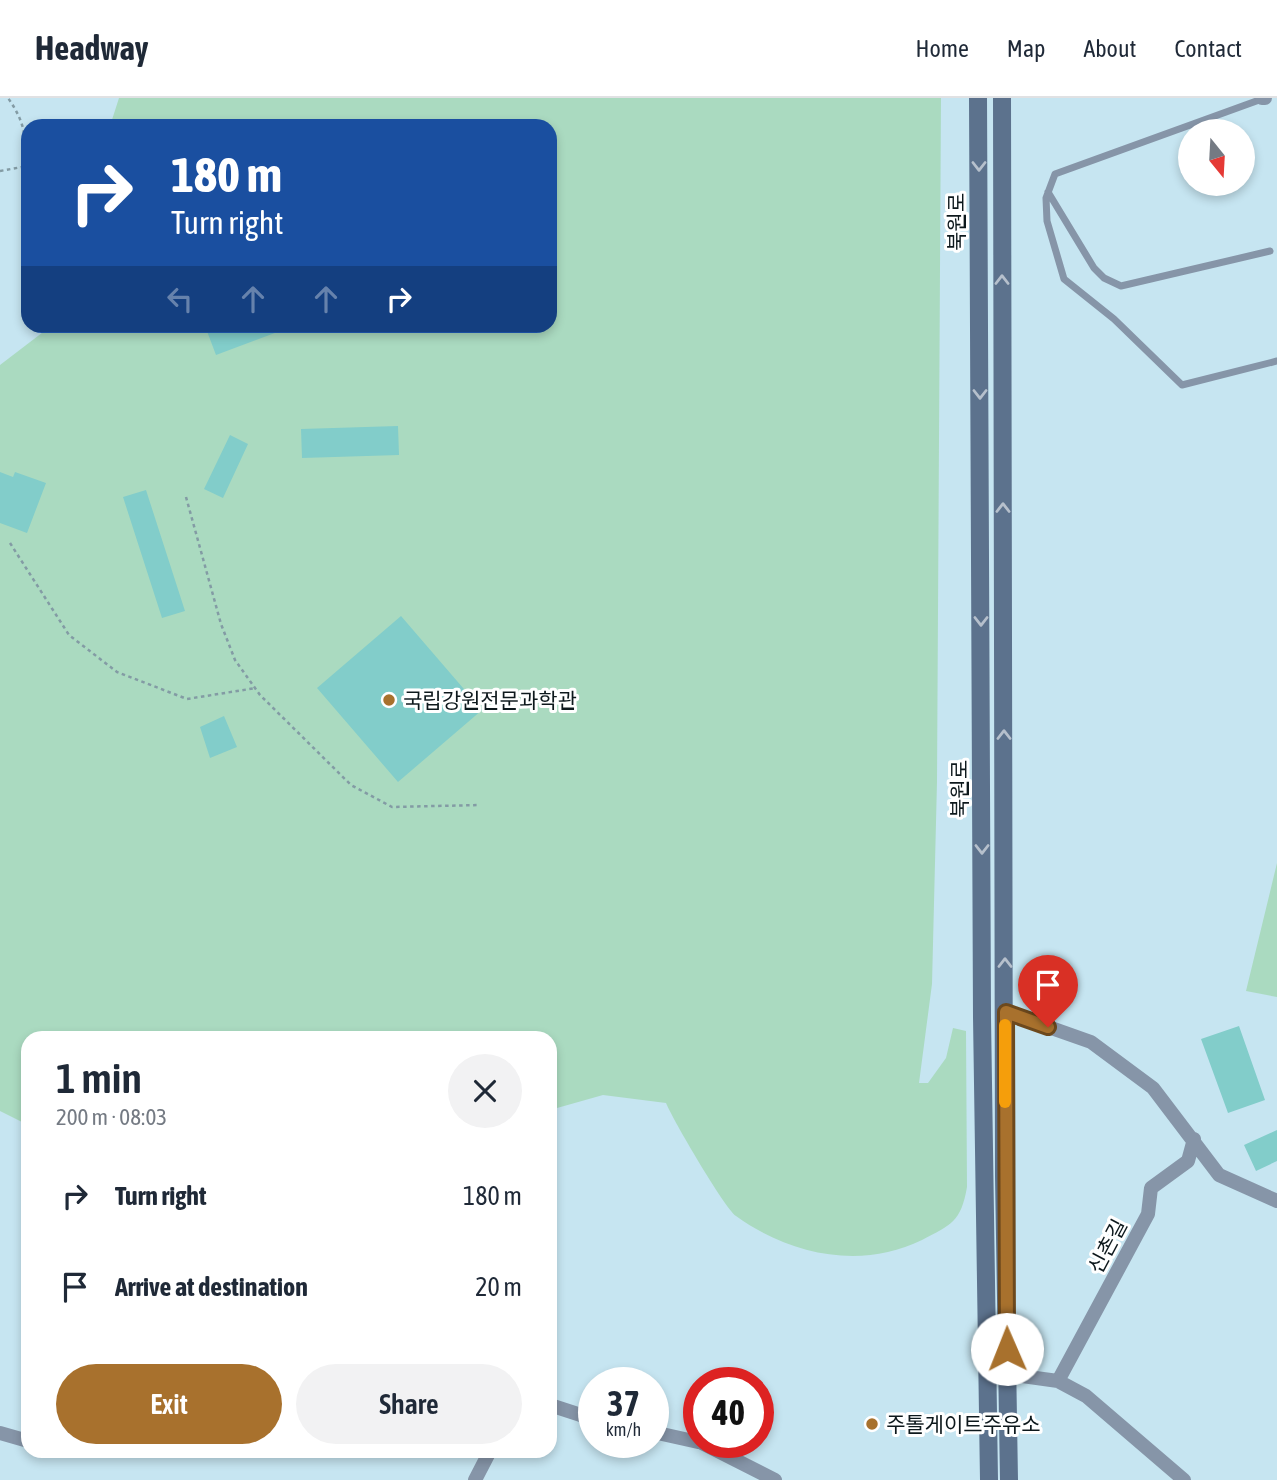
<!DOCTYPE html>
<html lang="en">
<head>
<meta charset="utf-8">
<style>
	:root { --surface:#fff; --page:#f2f2f3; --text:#1f2937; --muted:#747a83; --line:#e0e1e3; --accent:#a8712d }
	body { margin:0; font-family:"Asap Condensed","Noto Sans KR",sans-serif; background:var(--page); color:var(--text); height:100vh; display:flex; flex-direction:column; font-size:26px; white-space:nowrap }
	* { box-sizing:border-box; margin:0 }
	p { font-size:23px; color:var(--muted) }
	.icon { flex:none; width:38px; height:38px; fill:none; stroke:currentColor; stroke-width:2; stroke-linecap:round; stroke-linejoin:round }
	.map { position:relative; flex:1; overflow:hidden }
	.drawer { position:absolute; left:21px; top:933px; width:536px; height:427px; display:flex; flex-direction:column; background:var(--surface); border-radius:21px; box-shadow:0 4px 10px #0003 }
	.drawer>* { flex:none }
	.top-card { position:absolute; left:21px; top:21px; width:536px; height:214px; border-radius:21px; box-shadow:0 4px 10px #0003; background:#1a4fa0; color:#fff; overflow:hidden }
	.needle { width:46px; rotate:162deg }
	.tools { position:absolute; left:1178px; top:21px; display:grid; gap:14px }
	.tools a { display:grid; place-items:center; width:77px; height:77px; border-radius:50%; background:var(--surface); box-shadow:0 4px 10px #0003; font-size:35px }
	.speed { position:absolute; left:578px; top:1269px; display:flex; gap:14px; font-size:35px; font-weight:700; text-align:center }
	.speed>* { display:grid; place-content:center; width:91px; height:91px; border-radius:50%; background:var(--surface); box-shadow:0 4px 10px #0003; line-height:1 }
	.speed small { font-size:18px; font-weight:400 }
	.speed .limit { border:10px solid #d22; background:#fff; color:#111 }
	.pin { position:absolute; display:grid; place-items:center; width:60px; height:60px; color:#fff; margin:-72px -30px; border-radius:50% 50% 50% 0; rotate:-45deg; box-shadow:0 0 7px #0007 }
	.pin .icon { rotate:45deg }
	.me { position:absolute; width:77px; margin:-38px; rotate:359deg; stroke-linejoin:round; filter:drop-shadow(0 0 5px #0008) }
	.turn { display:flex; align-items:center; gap:24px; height:147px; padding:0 35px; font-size:32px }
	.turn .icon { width:91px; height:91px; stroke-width:2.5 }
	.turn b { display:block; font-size:49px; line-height:60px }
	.lanes { display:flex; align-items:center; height:66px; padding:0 35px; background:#0003; justify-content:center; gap:35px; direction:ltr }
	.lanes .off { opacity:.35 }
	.round { display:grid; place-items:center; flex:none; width:74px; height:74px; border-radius:37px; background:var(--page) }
	.overview { display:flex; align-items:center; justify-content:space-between; height:119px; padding:0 35px }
	h1 { font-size:42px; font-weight:600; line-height:52px }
	.button { display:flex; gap:14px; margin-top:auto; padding:14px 35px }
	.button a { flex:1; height:80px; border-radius:42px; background:var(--accent); color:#fff; font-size:28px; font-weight:600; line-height:80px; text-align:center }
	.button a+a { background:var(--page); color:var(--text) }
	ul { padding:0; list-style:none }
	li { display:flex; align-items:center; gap:21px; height:91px; padding:0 35px }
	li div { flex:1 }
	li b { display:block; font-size:26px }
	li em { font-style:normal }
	header { display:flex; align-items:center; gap:42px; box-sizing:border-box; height:98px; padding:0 35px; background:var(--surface); border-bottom:2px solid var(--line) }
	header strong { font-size:33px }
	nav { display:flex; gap:38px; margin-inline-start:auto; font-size:24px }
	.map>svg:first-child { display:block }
</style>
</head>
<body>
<header>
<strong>Headway</strong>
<nav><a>Home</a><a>Map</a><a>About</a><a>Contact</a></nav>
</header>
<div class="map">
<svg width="1277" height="1382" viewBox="0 0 1277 1382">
	<rect width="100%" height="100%" fill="#c6e5f1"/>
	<path fill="#aadac0" d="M119,0H941L937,684L932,886L919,985H928L946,960L953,930L966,933L967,1089C961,1124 951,1127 922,1142C861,1172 790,1157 736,1118C724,1109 673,1022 666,1005L603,997L550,1012V940H28V1027L0,1013V267L51,228H550V28H110Z
		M1277,765V899L1246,893Z"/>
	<path fill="#82cdca" d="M205,228H291V229L216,257Z
		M398,328L399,357L302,360L301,331Z
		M230,337L248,346L223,400L204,391Z
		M0,374L13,379L15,374L46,385L27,435L0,425Z
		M146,392L185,513L162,520L123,399Z
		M401,518L482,612L398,684L317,590Z
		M224,618L237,649L210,660L200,629Z
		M1239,928L1265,1002L1228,1015L1201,941Z
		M1277,1032V1063L1256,1073L1244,1047Z"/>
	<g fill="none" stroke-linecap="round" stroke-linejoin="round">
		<path stroke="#839ba4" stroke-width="2.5" stroke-dasharray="3.5 3.5" stroke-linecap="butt" d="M0,73L22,69C30,43 23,21 8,0
			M186,399L221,526L235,562L260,597L351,687L392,709L480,707
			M10,445L69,537L117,574L187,601L256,590"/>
		<path stroke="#8695a8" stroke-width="7" d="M1262,1L1055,76L1046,100L1047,123L1064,181L1114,221L1182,287L1277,263
			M1048,94L1094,170L1104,180L1121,188L1270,153"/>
		<path stroke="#8695a8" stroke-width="14" d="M1262,0H1265
			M1006,914L1091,944L1153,990L1219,1077L1277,1103
			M1007,1276L1058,1283L1086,1298L1184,1382
			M1058,1283L1148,1116L1151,1090L1188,1063L1194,1041
			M550,1307L593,1321
			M653,1334L698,1344
			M0,1335L28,1343
			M700,1344L775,1382
			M475,1382L490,1353"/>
		<path stroke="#5c728d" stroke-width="18" d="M978,0L982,919L989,1382
			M1002,0L1004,1078L1009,1382"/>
	</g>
	<defs><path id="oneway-chevron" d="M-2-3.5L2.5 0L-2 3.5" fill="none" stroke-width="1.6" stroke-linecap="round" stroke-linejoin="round" transform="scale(1.75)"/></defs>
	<g stroke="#b6c0cc">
		<use href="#oneway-chevron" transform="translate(979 68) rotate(90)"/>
		<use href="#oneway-chevron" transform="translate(1002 182) rotate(-90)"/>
		<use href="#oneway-chevron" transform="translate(980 296) rotate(90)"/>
		<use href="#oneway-chevron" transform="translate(1003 410) rotate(-90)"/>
		<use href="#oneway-chevron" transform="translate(981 523) rotate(90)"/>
		<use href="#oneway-chevron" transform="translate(1004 637) rotate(-90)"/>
		<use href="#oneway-chevron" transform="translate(982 751) rotate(90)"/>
		<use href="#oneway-chevron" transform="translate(1005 865) rotate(-90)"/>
	</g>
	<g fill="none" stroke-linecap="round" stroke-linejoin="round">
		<defs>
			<path id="route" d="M1007,1251L1006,914L1048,929"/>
		</defs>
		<use href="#route" stroke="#6d491d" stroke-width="18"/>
		<use href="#route" stroke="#a8712d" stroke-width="12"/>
		<path stroke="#f59e0b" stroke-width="12" d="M1005,1004V927"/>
	</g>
	<g fill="#a8712d" stroke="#fff" stroke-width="2.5">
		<circle cx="389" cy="602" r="7"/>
		<circle cx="872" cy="1326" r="7"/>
	</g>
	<g text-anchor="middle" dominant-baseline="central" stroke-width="6" stroke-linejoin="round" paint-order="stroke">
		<g font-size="21" fill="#0d181c" stroke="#fff">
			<text transform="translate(956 124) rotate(-90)">북원로</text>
			<text transform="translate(959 691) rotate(-90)">북원로</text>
			<text transform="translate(1107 1148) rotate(-62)">신촌길</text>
		</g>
		<g font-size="21" fill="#0d181c" stroke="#fff" text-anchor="start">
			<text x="403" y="602">국립강원전문과학관</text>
			<text x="886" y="1326">주톨게이트주유소</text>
		</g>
	</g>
</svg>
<div class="tools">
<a><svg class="needle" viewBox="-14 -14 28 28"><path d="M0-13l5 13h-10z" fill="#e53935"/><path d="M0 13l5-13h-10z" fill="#747a83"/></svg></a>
</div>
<div class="speed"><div>37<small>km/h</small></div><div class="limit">40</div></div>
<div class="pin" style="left:1048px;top:929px;background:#d93025"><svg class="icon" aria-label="arrive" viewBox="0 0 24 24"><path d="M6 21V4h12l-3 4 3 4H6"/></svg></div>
<svg class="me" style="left:1007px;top:1251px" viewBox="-20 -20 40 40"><circle r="19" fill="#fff"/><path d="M0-13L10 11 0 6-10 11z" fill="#a8712d"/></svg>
<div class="top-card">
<div class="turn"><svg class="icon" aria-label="right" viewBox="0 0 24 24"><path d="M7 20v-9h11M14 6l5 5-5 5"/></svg><div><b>180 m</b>Turn right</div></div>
<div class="lanes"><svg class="icon off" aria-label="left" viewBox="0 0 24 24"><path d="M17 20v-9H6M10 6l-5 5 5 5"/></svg><svg class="icon off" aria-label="ahead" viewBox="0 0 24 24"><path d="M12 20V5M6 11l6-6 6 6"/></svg><svg class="icon off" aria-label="ahead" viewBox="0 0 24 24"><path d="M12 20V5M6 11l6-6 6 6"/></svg><svg class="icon" aria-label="right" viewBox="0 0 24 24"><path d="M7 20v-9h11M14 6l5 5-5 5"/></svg></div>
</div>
<section class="drawer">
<div class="overview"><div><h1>1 min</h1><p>200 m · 08:03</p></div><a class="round"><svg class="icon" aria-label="close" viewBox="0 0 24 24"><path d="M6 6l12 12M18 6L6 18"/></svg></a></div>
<ul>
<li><svg class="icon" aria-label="right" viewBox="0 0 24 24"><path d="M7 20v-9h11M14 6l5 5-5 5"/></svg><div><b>Turn right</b></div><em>180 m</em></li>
<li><svg class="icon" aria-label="arrive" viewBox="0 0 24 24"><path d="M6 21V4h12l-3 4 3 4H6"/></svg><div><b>Arrive at destination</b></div><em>20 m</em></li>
</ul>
<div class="button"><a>Exit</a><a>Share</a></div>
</section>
</div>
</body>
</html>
